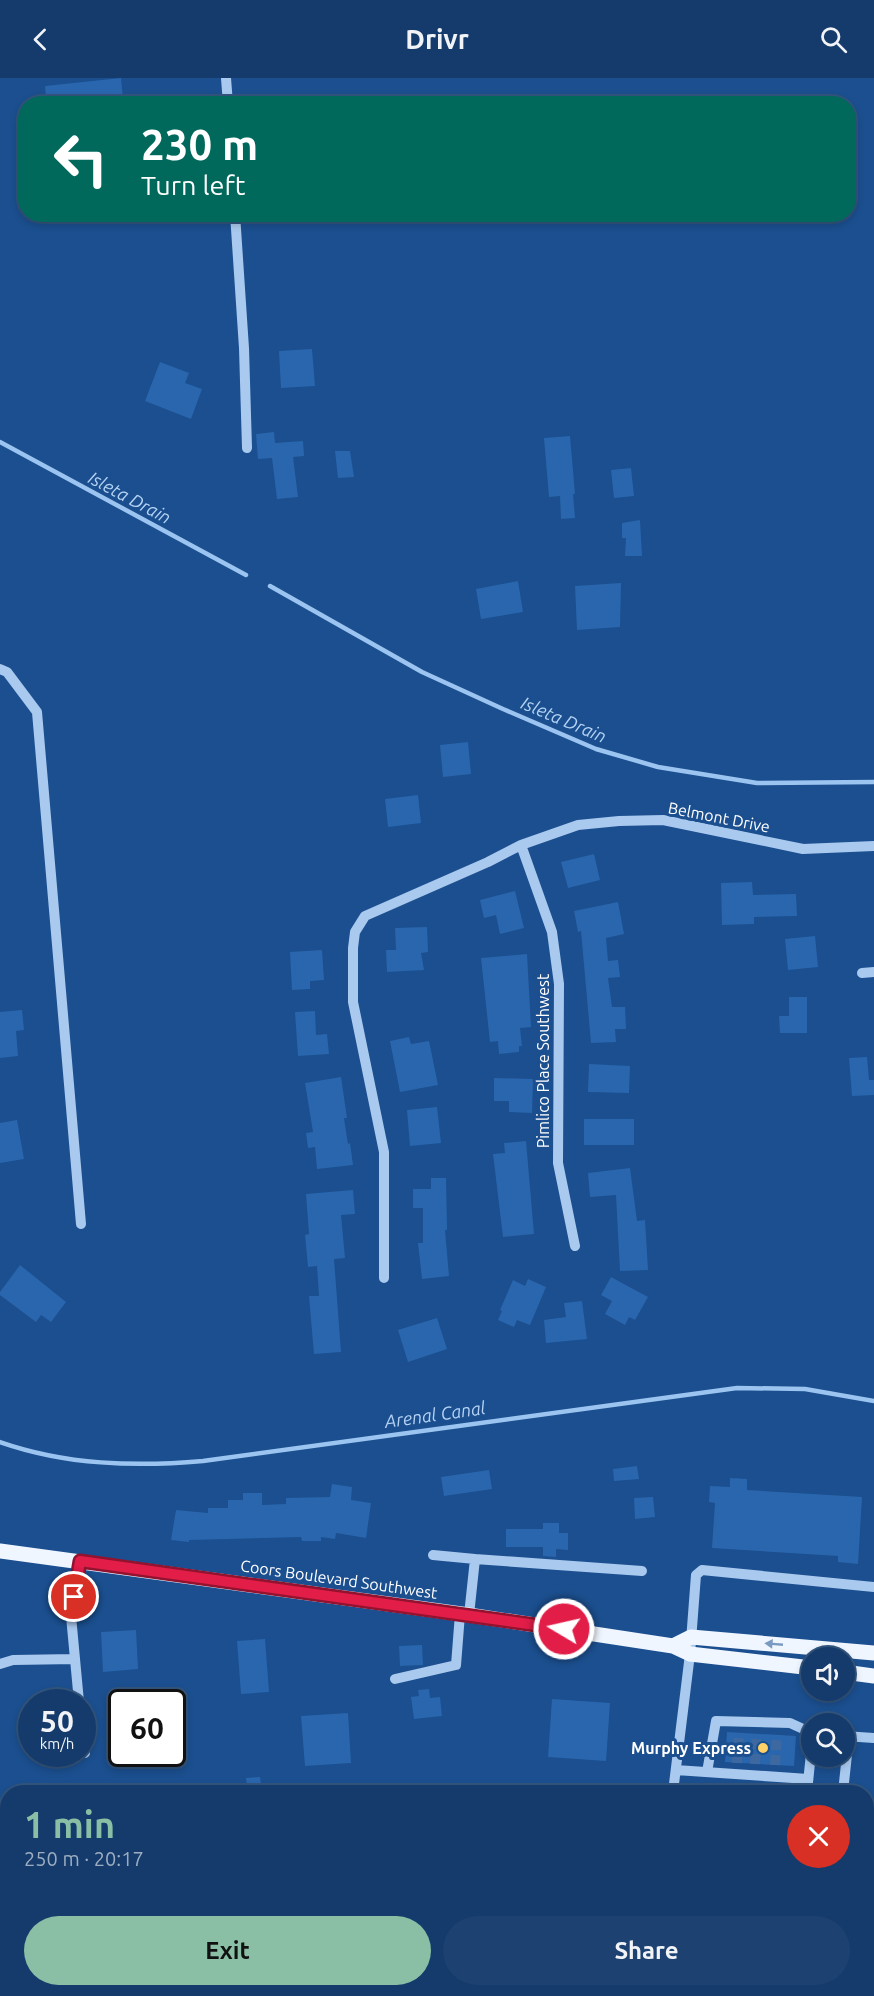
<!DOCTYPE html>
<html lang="en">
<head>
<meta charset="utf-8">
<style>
	:root { --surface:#143b6b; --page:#1d4271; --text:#f1f3f6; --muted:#9dadc1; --line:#33557e; --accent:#8abfa5 }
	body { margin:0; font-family:Ubuntu,sans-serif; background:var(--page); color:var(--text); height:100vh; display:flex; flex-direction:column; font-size:22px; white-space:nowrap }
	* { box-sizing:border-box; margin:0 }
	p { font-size:20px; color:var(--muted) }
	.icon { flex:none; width:33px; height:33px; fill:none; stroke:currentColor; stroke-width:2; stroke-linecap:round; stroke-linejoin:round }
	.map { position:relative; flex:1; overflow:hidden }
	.sheet { position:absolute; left:0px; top:1707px; width:874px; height:212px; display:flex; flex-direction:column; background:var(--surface); border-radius:24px 24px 0 0; box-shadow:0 3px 9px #0003,0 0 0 2px var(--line) }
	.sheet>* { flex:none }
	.top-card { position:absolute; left:18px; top:18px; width:838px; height:126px; border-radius:24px; box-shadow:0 3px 9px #0003,0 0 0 2px var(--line); background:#00695c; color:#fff; overflow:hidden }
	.fabs { position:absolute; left:801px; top:1569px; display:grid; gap:12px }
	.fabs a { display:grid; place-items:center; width:54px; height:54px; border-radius:50%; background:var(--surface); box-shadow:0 3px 9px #0003,0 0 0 2px var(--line); font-size:30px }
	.speed { position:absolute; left:18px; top:1611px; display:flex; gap:12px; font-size:30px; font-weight:700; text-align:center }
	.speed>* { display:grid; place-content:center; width:78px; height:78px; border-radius:50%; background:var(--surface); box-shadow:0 3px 9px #0003,0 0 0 2px var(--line); line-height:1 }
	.speed small { font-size:15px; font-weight:400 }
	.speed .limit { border:3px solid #111; border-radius:9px; background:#fff; color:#111 }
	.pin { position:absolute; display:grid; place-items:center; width:51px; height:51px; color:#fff; margin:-26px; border:3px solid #fff; border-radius:50%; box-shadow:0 2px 6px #0007 }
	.me { position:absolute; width:66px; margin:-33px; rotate:279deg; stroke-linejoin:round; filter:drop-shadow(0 0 4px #0008) }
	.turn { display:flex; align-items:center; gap:21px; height:126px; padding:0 24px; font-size:27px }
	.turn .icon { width:78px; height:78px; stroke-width:2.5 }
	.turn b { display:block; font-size:42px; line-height:51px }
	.round { display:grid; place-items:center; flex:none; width:63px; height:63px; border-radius:32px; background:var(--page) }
	.head { display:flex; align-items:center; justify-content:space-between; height:102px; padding:0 24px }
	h1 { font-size:36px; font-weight:700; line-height:45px; color:var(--accent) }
	.button { display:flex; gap:12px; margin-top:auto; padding:12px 24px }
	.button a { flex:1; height:69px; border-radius:36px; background:var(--accent); color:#111; font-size:24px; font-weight:700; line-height:69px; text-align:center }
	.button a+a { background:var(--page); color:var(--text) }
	header { display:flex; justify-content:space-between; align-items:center; height:78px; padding:0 24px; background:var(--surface); font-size:27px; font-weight:700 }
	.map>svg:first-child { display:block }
</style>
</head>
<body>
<header><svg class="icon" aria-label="back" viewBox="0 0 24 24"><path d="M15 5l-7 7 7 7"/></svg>Drivr<svg class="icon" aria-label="search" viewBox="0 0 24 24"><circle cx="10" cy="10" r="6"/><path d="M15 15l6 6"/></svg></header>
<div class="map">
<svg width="874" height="1918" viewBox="0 0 874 1918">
	<rect width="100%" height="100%" fill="#1b4f8f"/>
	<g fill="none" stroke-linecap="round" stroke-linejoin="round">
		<path stroke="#9cc4f0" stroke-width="4.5" d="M0,364L246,497
			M270,508L422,594L503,631L596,671L658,689L757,705L874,704
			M0,1364C66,1387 135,1389 203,1383L737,1310L805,1311L874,1323"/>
	</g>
	<path fill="#2a66ad" d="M121,0L123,21L104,23L103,16L46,21L45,8Z
		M312,271L315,308L281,310L279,273Z
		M160,284L189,295L185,305L202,311L191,341L145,323Z
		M274,354L275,365L303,363L304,378L293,379L298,419L277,421L272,380L258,381L256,356Z
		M570,358L575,416H573L575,440L561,441L560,418L549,419L544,360Z
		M335,373H350L354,399L338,400Z
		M631,390L634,418L614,420L611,392Z
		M640,442L642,478H625L626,460H622V445Z
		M518,503L523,534L481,541L476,511Z
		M621,505L620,549L577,552L575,508Z
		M468,664L471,696L443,699L440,667Z
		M418,717L421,745L388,749L385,721Z
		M594,776L600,802L568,810L561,784Z
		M752,804L753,817L796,816L797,838L754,839V846L722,847L721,805Z
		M515,813L524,850L500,856L496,837L484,840L480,822Z
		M618,824L624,856L606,860L608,883L618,882L620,899L608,900L612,929H625L626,951H615L616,964L591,965L581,853L578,854L574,833Z
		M427,849L428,874L421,875L424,892L387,894L386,872H396L395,850Z
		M815,858L818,889L788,892L785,861Z
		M322,872L324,902L310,903V911L292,912L290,874Z
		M527,876L531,949L520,950L522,968H519V974L499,976L498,963L490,964L481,880Z
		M789,919H807V955H780L779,938H789Z
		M22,932L24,952L16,953L18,978L0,980V934Z
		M315,933L316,957L327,956L329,976L298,978L295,934Z
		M409,959L411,966L429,963L438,1007L400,1014L390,963Z
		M867,979L869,1002H874V1017L852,1018L849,980Z
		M589,986L630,988L629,1015L588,1014Z
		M341,999L347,1040H344L348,1066L350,1065L353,1087L317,1091L315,1069L308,1070L306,1055L313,1054L305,1005Z
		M494,1000L533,1001L532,1035L509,1034V1023H494Z
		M437,1029L441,1065L410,1068L407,1032Z
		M584,1041H634V1067H584Z
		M17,1042L24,1081L0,1085V1045Z
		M526,1063L534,1156L503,1159L493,1076L505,1075L504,1065Z
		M630,1090L637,1143L645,1142L648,1192L620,1193L616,1117L590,1119L588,1095Z
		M431,1100H446L447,1152H445L449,1198L422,1201L418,1165H423V1130H413V1111H431Z
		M353,1112L355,1136L341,1137L345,1180L334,1181L341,1274L314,1276L309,1218H319L317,1188L308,1189L305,1157L309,1156L306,1116Z
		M20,1187L66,1224L51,1244L41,1237L36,1244L0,1217V1214Z
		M611,1199L648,1219L635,1242L629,1239L625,1247L605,1236L612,1223L601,1217Z
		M528,1201L546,1209L530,1247L517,1242L514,1249L498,1242L502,1233L500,1232L513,1202L525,1208Z
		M582,1223L587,1261L546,1265L544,1242L566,1239L564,1225Z
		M437,1240L447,1271L408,1284L398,1252Z
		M637,1388L639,1401L614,1403L613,1391Z
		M489,1392L492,1411L444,1418L441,1399Z
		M730,1400L747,1401V1412L862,1419L858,1486L838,1484V1478L712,1470L715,1425L709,1424L710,1408L730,1409Z
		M332,1406L352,1409L351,1422L371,1425L366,1460L336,1455L335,1461L321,1459V1463H302L301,1459L189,1462V1464L171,1462L176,1432L208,1435V1430H228V1422H243V1415H262V1427L286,1426V1420L330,1419Z
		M653,1419L655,1439L635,1441L634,1420Z
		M543,1445H559V1455H568V1472L556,1471V1479L543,1478V1469H506V1451H543Z
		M136,1552L138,1591L103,1594L101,1554Z
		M265,1561L269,1614L241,1616L237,1563Z
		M422,1567L423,1587L400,1588L399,1568Z
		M429,1611L430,1620L440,1619L442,1638L414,1641L411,1619L419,1618L418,1612Z
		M552,1621L610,1625L606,1683L548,1679Z
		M348,1635L351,1685L305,1688L301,1638Z
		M727,1654L796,1658L794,1688L725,1684Z
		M260,1699L262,1714H248L246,1700Z"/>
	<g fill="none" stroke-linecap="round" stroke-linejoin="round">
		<path stroke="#3d69a0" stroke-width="10" stroke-dasharray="10 5" stroke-linecap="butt" d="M737,1685L739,1655
			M755,1686L757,1656
			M775,1687L777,1657"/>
		<path stroke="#a9c9ee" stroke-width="10" d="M226,0L228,26
			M235,136L244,270L247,370
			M0,591L7,594L37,634L81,1146
			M521,767L552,854L559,906L558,1085L575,1168
			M862,895L874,894
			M384,1200V1074L353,924V870L355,854L365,838L488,784L521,767L578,747L619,743L663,742L803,771L874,768
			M433,1477L475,1481
			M469,1537L475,1481L642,1493
			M0,1586L13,1582L75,1581
			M395,1601L456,1587L460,1536
			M79,1624L71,1538L80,1483
			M82,1655L85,1675
			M844,1658L874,1660
			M676,1692L808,1701
			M707,1694L716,1643L790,1645L812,1655
			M673,1714L690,1576L696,1497L702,1492L874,1509
			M807,1714L812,1666
			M843,1714L849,1658
			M867,1768L874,1732
			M867,1777L868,1789
			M867,1847L874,1861"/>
		<path stroke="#f0f6ff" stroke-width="15" d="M0,1473L469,1537L673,1568L690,1576L812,1590
			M673,1568L691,1559L874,1575
			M844,1594L874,1598"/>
	</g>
	<defs><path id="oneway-solid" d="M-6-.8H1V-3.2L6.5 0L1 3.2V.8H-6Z" transform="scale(1.5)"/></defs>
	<use fill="#7b9ac1" href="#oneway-solid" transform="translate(774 1566) rotate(-175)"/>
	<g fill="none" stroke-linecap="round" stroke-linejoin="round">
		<defs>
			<path id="route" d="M74,1519L80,1483L564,1551"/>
		</defs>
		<use href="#route" stroke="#92132f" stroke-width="15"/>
		<use href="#route" stroke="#e11d48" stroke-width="10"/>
	</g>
	<circle fill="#ffd166" stroke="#1b4f8f" stroke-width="2" cx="763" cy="1670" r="6"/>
	<g text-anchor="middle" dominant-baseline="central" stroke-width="6" stroke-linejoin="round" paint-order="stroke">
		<g font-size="16" fill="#fff" stroke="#1b4f8f">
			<text transform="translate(719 739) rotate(11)">Belmont Drive</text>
			<text transform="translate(543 983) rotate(-90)">Pimlico Place Southwest</text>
			<text transform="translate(339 1501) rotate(8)">Coors Boulevard Southwest</text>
		</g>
		<g font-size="16" font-weight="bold" fill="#fff" stroke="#1b4f8f" text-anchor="end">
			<text x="751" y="1670">Murphy Express</text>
		</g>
		<g font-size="18" font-style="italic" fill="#b5d3f5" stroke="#1b4f8f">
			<text transform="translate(130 419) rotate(28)">Isleta Drain</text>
			<text transform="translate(564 641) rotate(23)">Isleta Drain</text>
			<text transform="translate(435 1336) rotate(-8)">Arenal Canal</text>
		</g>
	</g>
</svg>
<div class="fabs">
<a><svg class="icon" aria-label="sound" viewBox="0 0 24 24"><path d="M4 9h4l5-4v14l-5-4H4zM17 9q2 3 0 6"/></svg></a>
<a><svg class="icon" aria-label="search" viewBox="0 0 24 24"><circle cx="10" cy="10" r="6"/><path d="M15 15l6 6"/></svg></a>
</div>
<div class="speed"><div>50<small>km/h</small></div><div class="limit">60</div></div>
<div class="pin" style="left:74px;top:1519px;background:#d93025"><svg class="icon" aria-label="arrive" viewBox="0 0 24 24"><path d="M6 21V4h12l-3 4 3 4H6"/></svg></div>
<svg class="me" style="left:564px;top:1551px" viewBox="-20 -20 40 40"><circle r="17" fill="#e11d48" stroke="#fff" stroke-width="3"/><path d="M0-11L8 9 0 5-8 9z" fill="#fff"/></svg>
<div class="top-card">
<div class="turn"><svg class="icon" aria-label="left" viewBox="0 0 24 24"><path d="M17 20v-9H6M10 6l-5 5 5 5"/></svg><div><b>230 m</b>Turn left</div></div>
</div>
<section class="sheet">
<div class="head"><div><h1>1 min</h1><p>250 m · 20:17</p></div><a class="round" style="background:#d93025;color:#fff"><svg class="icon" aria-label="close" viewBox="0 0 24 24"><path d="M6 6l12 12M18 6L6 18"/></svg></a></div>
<div class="button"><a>Exit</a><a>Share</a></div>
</section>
</div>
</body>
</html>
